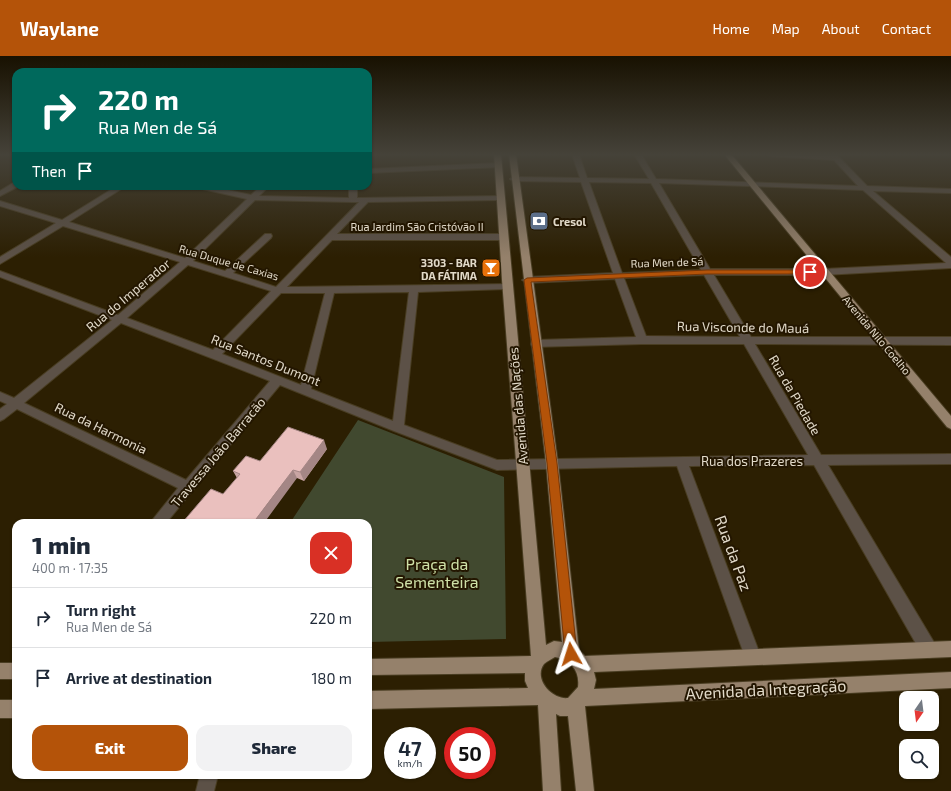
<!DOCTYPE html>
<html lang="en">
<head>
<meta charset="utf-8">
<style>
	:root { --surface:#fff; --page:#f2f2f3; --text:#1f2937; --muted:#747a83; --line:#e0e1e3; --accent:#b45309 }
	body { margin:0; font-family:"Exo 2",sans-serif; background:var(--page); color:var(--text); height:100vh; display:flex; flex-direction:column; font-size:15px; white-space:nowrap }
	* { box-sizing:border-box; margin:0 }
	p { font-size:13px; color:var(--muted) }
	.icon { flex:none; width:22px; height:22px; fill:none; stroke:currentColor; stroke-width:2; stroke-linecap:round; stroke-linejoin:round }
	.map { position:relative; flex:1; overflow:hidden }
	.details { position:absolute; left:12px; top:463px; width:360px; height:260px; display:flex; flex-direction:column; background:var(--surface); border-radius:12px; box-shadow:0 1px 3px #0004 }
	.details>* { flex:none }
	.banner { position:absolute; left:12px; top:12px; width:360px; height:122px; border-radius:12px; box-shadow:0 1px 3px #0004; background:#00695c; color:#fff; overflow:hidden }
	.needle { width:26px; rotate:194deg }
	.fabs { position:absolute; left:899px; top:635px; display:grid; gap:8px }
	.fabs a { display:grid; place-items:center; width:40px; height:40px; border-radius:8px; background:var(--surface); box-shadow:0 1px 3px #0004; font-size:20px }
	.speed { position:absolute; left:384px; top:671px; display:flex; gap:8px; font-size:20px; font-weight:700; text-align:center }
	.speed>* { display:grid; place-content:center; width:52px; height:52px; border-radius:50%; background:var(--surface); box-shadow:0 1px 3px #0004; line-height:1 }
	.speed small { font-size:10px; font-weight:400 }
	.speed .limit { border:6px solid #d22; background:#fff; color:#111 }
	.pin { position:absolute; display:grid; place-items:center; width:34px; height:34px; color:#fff; margin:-17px; border:2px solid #fff; border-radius:50%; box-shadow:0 1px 4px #0007 }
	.me { position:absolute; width:44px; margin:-22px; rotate:354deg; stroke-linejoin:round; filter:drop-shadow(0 0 3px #0008) }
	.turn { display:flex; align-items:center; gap:14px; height:84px; padding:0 20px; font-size:18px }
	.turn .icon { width:52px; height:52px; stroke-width:2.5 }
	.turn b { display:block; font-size:28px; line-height:34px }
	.then { display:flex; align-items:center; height:38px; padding:0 20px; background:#0003; gap:8px; font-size:15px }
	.round { display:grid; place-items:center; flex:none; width:42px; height:42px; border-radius:12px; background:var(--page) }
	.overview { display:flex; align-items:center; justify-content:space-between; height:68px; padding:0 20px }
	h1 { font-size:24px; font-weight:800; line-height:30px }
	.action { display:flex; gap:8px; margin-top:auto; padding:8px 20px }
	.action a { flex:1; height:46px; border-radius:12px; background:var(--accent); color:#fff; font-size:16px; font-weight:800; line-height:46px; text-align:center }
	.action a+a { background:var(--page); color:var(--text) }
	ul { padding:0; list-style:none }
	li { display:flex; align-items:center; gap:12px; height:60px; padding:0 20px; border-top:1px solid var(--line) }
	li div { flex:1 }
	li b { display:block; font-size:15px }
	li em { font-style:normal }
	header { display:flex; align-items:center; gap:24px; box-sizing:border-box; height:56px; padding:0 20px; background:var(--accent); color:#fff }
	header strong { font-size:19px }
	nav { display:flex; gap:22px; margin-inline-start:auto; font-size:14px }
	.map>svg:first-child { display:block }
</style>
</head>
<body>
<header>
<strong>Waylane</strong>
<nav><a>Home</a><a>Map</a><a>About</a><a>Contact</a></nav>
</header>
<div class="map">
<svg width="951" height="735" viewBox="0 0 951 735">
	<rect width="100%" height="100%" fill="#2c1f02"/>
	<path fill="#41492f" d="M358,364L504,421L506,583L368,586V467H290Z"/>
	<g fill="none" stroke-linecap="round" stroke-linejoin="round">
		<defs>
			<path id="minor" d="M572,98H579L587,122L649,123L634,98H641L656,123L858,130L834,104L770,100L766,98L830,99L829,98H836L867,130L951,133V137L873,135L951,201V212L824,219H714L751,281H951V289L755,288L821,399L951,398V408L828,409L935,588L937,594L935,600L929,602L923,600L814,409L689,410L761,601L759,607L753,609L747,607L745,601L677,410L497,414L394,375L280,329L166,467H150L178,432L17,353L4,363L0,365V353L7,348L0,345V336L14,342L112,264L0,221V215L118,259L180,206L63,170L0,208V201L56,167L0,150V145L62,164L117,130H126L69,166L185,202L247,143L198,132L194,130H209L251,139L261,130H269L259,140L349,142V130H357V142L501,140L505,142L501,144L368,146L337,178H504L508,181L504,184H332L287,231L510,228L512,230L510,232L507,233L418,236L404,369L497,404L808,399L744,288H642L532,291L531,288L532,285L536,284L636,281L615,223L527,227L522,224L527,221L613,217L581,126L514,125L510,123L514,121L580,122ZM589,126L651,127L701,214L622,217ZM659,127L863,134L946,207L824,213H710ZM255,144L353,146H359L276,231L233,217L271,182L272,180L271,178H265L225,215L193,205ZM188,209L271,235L213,294L127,262ZM704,219L740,281L646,280L624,222ZM409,236L393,365L311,333L334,237ZM281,237H325L301,329L222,298ZM121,267L270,325L186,424L24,347Z
				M498,107L502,109L501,111L368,117V113Z
				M13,127H16V130H19L0,140V135Z
				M200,719H218L214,735H196Z"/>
			<path id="major" d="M494,98H501L546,589L554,585L562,586L546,407L509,98H516L558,407L579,594L585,600L951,585V601L594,616L596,624L594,633L951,616V632L585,650L594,735H576L568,660H560L556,658L561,735H543L538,649L368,653V635L528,632L525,625V617L368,619V603L531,600L502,224ZM555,601C571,604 580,615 578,631L568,642C552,644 533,623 544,608C547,605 552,603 555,601Z
				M724,98H731L951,360V373L947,371Z
				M0,607H16V623H0Z
				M0,644H16V662H0Z"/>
		</defs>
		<use href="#minor" stroke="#493d22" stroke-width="2"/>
		<use href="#major" stroke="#493d22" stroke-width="2"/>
		<use href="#minor" fill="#5c5147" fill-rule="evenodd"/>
		<use href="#major" fill="#95816b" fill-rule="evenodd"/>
	</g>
	<path fill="#c9a5a3" d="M327,393L304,425L297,422L223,438L237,422L233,415L260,405Z"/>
	<path fill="#a48685" d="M324,384L327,393L304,425L300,416Z
		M293,414L297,422L264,467H253Z"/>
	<path fill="#eac0be" stroke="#a48685" d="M288,371L324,384L300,416L293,414L253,467H182L211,433L223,438L240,418L233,415L246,400L260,405Z"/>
	<linearGradient id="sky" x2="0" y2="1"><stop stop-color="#181101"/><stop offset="0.49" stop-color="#454239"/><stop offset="1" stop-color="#454239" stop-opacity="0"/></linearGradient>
	<rect width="951" height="201" fill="url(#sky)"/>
	<path fill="#b45309" stroke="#753606" d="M707,214H810L813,216L810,218H707L531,226L557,407L577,598L576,602L571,604L567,602L565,598L547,407L524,224L527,222Z"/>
	<defs>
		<symbol id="bank-square" viewBox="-11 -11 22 22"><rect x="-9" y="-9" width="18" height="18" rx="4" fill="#5c6f8a" stroke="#231600"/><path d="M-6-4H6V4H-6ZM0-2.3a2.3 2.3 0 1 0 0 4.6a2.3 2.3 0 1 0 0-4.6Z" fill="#fff"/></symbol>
		<symbol id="bar-square" viewBox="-11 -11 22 22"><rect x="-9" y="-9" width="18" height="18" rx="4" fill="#e8710a" stroke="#231600"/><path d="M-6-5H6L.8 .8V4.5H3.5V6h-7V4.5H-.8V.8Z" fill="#fff"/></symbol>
	</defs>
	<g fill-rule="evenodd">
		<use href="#bank-square" x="528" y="154" width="22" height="22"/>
		<use href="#bar-square" x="480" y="201" width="22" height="22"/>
	</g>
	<g text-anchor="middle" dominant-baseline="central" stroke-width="4" stroke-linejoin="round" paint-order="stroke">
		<g font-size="11" font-weight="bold" fill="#e2dac9" stroke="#231600" text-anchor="start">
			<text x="553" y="165">Cresol</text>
			<text x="477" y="206" text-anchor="end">3303 - BAR<tspan x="477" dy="13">DA FÁTIMA</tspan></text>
		</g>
		<g font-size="11" fill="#e2dac9" stroke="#231600">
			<text x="417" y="170">Rua Jardim São Cristóvão II</text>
			<text transform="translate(229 206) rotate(16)">Rua Duque de Caxias</text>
			<text transform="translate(667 206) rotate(-2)">Rua Men de Sá</text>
			<text transform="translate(877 279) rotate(50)">Avenida Nilo Coelho</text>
		</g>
		<g font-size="13" fill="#e2dac9" stroke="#231600">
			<text transform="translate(128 239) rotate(-40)">Rua do Imperador</text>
			<text transform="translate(743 271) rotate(1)">Rua Visconde do Mauá</text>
			<text transform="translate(266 304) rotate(22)">Rua Santos Dumont</text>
			<text transform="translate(795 339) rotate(60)">Rua da Piedade</text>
			<text transform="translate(518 350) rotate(-95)">Avenida das Nações</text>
			<text transform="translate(101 372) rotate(26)">Rua da Harmonia</text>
			<text transform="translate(218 396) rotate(-50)">Travessa João Barracão</text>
			<text x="752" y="405">Rua dos Prazeres</text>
		</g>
		<g font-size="16" fill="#e2dac9" stroke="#231600">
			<text transform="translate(734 497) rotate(70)">Rua da Paz</text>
			<text transform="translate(766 633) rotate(-3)">Avenida da Integração</text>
		</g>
		<g font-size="16" fill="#cfe1a7" stroke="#231600">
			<text x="437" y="507">Praça da<tspan x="437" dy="18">Sementeira</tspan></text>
		</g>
	</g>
</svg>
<div class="fabs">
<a><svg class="needle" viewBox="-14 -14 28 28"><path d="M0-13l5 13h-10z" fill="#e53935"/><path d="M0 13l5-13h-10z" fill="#747a83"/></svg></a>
<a><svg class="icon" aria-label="search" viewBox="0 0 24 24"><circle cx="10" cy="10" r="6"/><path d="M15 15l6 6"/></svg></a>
</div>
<div class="speed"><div>47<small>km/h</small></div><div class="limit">50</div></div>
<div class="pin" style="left:810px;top:216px;background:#d93025"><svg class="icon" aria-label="arrive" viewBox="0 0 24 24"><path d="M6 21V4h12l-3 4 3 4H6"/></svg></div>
<svg class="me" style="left:571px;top:598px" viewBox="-20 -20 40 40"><path d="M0-17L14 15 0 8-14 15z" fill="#b45309" stroke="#fff" stroke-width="4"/></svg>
<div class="banner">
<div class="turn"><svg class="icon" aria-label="right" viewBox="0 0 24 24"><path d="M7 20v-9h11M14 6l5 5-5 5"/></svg><div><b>220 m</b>Rua Men de Sá</div></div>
<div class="then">Then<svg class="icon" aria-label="arrive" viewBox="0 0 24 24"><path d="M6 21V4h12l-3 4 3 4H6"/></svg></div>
</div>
<section class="details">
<div class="overview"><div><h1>1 min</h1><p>400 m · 17:35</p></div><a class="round" style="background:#d93025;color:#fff"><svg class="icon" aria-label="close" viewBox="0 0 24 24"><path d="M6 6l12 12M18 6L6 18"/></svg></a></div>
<ul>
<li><svg class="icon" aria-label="right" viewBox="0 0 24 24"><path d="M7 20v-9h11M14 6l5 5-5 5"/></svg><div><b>Turn right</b><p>Rua Men de Sá</p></div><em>220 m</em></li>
<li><svg class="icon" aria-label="arrive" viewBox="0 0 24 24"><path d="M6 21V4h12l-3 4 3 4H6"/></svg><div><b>Arrive at destination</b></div><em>180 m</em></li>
</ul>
<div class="action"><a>Exit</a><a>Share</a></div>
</section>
</div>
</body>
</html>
